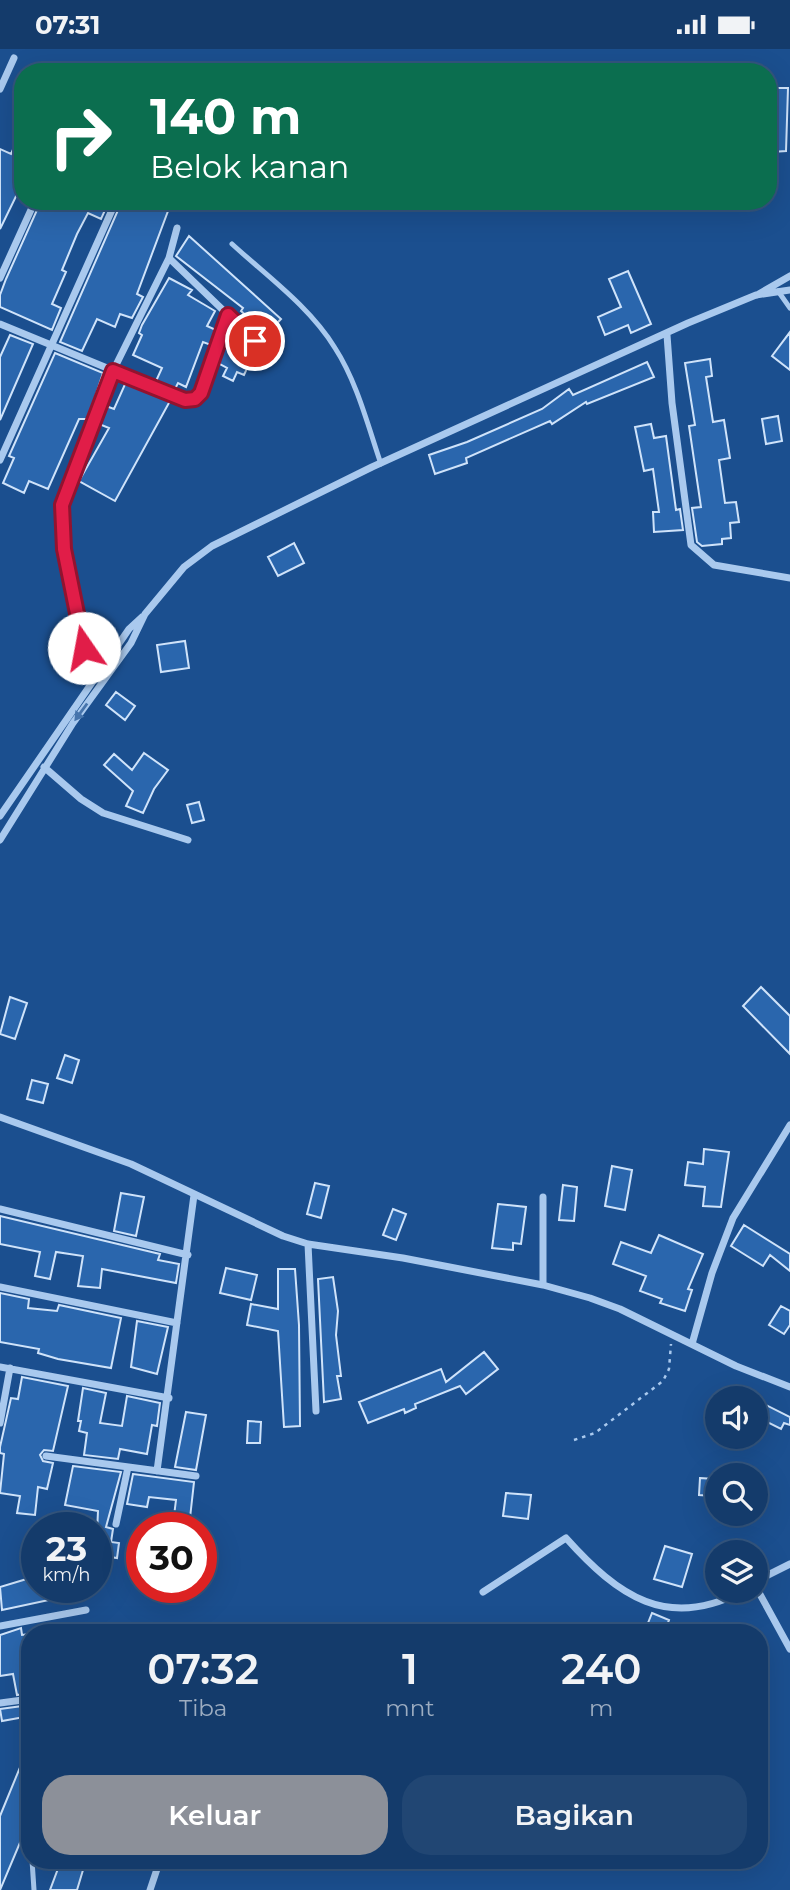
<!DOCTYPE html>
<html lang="id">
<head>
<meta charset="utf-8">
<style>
	:root { --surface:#143b6b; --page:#214673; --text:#f1f3f6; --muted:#9dadc1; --line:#33557e; --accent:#8c9099 }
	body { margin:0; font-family:Montserrat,sans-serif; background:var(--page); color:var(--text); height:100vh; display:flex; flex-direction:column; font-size:26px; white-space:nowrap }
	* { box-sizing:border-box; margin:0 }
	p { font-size:23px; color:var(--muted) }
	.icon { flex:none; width:38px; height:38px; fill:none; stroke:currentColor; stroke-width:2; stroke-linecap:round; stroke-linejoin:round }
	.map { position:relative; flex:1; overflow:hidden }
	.panel { position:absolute; left:21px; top:1575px; width:747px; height:245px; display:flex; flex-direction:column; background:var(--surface); border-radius:28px; box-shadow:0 7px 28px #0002,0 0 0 2px var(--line) }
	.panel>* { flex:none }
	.guide { position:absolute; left:14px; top:14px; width:763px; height:147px; border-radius:28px; box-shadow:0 7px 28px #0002,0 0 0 2px var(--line); background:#0b6e4f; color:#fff; overflow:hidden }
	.tools { position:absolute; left:705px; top:1337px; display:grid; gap:14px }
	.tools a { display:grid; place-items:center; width:63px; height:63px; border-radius:50%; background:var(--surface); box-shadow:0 7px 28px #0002,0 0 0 2px var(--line); font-size:35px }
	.speed { position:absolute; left:21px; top:1463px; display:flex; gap:14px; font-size:35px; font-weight:700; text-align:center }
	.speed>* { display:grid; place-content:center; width:91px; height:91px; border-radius:50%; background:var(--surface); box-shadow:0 7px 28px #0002,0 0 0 2px var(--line); line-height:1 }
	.speed small { font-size:18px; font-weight:400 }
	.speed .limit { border:10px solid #d22; background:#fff; color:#111 }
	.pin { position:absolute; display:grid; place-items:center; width:60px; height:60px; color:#fff; margin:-30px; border:4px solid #fff; border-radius:50%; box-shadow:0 2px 7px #0007 }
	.me { position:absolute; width:77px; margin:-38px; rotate:348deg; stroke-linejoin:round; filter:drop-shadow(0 0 5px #0008) }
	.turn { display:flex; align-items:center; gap:24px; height:147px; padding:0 21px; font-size:32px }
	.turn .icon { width:91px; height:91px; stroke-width:2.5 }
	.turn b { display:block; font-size:49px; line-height:60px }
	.eta { display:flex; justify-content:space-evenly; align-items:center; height:119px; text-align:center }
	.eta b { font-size:42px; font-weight:600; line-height:49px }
	.cta { display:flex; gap:14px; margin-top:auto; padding:14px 21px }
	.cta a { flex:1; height:80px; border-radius:28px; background:var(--accent); color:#fff; font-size:28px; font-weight:600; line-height:80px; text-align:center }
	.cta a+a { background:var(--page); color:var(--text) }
	.status { display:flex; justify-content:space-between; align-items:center; height:49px; padding:0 35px; background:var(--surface); direction:ltr }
	.status svg { height:19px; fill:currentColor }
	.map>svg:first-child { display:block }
</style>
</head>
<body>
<div class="status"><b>07:31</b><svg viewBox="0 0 49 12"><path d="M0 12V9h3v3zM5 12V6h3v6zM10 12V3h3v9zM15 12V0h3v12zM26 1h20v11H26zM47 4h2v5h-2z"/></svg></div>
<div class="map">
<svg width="790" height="1841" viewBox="0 0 790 1841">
	<rect width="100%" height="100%" fill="#1b4f8f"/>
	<path fill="#2a66ad" stroke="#cfe3fa" stroke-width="2" d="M769,39H788L786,102L772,103V89H768Z
		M23,78V133L0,180V100L11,105Z
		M41,152H93L106,159L101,170L88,164L77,185L62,221L66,223L52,255L61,259L52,281L0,258V246L6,230Z
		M122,152H146L168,162L137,245L143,248L132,269L120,265L115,278L97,270L82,302L60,293Z
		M189,187L281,270L267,285L241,262L243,259L176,207Z
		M628,222L651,275L631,284L628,276L605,286L598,268L621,258L609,230Z
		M169,229L192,241L188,246L215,262L207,277L216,281L211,296L203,293L186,338L178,334L175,340L156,332L162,319L133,306L142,286L139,284L142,276Z
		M790,283V321L772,307Z
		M10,286L33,295L0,371V308Z
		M228,286L243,292L237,307L250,313L244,326L237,323L233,332L223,327L227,319L218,314Z
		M55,304L103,324L88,370H79L48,440L29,432L24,444L3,434L14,409L9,407Z
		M710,310L712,327L706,328L713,373L724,371L730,409L719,411L725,454L736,453L739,473L730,474L731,489L722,490V495L702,497L697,493L692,459L701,458L689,377L695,376L685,314Z
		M647,313L654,328L587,355L586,353L552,375L550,372L466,409L467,414L435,425L429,406L467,393L542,360L569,340L573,346Z
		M126,333L170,352L115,452L79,432L109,379L99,375L106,357L114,360Z
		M778,367L782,392L766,395L762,370Z
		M651,375L654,389L666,387L676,461L680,460L683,481L654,483L653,463H659L653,420L644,422L635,378Z
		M294,494L304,514L278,527L268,508Z
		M185,592L189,619L161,623L157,596Z
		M116,643L135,657L125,671L106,656Z
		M144,704L168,721L154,740L143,764L126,757L133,742L104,716L114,705L132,721Z
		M199,753L204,771L192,774L187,756Z
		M761,938L790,967V1005L743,957Z
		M10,948L27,954L15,990L0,985Z
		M65,1006L79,1011L72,1034L57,1029Z
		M32,1031L48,1035L43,1054L27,1050Z
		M704,1100L729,1103L721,1158L703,1157L705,1138L685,1136L688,1113L703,1115Z
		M612,1117L632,1121L625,1161L605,1157Z
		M315,1134L329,1137L321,1169L307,1165Z
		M563,1136L577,1138L574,1172L559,1171Z
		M121,1144L144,1148L136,1187L114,1182Z
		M498,1155L526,1158L521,1195L513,1194V1201L492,1199Z
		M393,1160L406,1165L396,1191L383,1186Z
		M0,1167L160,1205L158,1211L179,1215L176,1234L102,1220L100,1239L78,1237L83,1207L56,1203L50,1230L35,1227L40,1203L0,1195Z
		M744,1176L790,1205V1222L770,1206L763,1217L731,1197Z
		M659,1186L703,1205L688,1240L692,1241L685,1262L660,1254L662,1250L640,1242L646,1227L613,1215L621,1193L651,1204Z
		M226,1219L257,1226L251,1251L220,1244Z
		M278,1220H295L299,1276L300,1377L284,1378L278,1282L247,1276L251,1255L278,1260Z
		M333,1228L338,1262L336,1286L341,1327H337L341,1350L324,1353L318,1230Z
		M0,1244L29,1250L28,1259L57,1262L59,1256L121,1269L111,1319L58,1310L38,1304L39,1300L0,1293Z
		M781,1257L790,1262V1276L784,1285L769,1276Z
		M137,1272L168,1278L157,1325L131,1318Z
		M484,1303L498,1320L466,1345L460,1337L415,1355L416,1359L405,1364L404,1360L368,1374L359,1353L441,1320L446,1333Z
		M22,1328L68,1337L53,1402L44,1401L40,1406L43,1412L53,1414L47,1440L38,1438L35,1466L17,1464L20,1447L0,1444L4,1405L0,1404V1398L11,1349L18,1350Z
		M83,1339L106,1344L100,1374L122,1377L127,1347L160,1354L157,1377L152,1376L147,1405L120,1400L118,1410L84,1406L87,1384L79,1382L81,1372H78Z
		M756,1351L790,1368V1376L784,1374L781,1380L763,1371L765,1367L756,1364Z
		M186,1363L206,1366L196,1421L175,1418Z
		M248,1372L261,1373L260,1394H247Z
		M73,1417L121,1423L106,1478L113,1480L111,1493L119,1494L117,1509L96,1506L98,1462L65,1456Z
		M133,1425L194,1433L190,1469L174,1467L176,1451L149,1448L147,1458L127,1455Z
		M700,1429L714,1430L713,1447L699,1446Z
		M506,1444L531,1446L528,1470L503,1467Z
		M665,1497L692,1505L682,1538L654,1530Z
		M37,1498V1538H77V1545L2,1561L0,1538L30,1529L25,1501Z
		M652,1564L669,1571L664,1584H644Z
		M21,1579L22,1586L30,1585V1644L17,1646L13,1625L0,1627V1586Z
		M30,1656V1667L2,1672L0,1660Z
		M28,1699L30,1770L0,1841V1767Z
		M67,1811H86L77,1841H50L59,1817L65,1819Z"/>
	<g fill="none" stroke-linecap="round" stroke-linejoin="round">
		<path stroke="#a9c9ee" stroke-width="2.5" stroke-dasharray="3.5 5" stroke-linecap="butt" d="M574,1391L595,1384L663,1332L669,1320L671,1295"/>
		<path stroke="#a9c9ee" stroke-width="5" d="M232,195C267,227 310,258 335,299C357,333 368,377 381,415
			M778,242L790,259
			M32,1811L34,1841"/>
		<path stroke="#a9c9ee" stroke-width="7" d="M0,40L14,9
			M177,179L169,209L255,292
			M0,229L35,152
			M757,246L790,227
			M0,275L185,351L195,350L201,344L228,266
			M667,286L672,354L691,496L714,516L790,529
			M0,411L116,152
			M92,631L64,500L62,456L113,322L169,209
			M44,718L81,750L103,764L188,791
			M0,767L129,580L142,568
			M0,791L73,674L131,594L145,565L184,518L212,497L372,418L688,274L756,246L790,241
			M0,1068L131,1115L283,1187L308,1195L403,1209L543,1236L590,1249L620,1260L736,1317L790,1338
			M543,1148V1236
			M0,1160L188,1206
			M308,1195L316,1362
			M0,1238L177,1274
			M692,1295L712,1224L733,1169L790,1076
			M0,1318L169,1349
			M0,1374L10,1319
			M46,1407L196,1427
			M157,1422L194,1146
			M116,1475L128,1418
			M756,1532L790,1515
			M756,1538L790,1600
			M483,1543L566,1489C618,1547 667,1582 743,1542
			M0,1577L86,1561
			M0,1654L30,1650
			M150,1841L160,1811"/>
	</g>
	<defs><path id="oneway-solid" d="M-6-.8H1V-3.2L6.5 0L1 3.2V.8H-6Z" transform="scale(1.75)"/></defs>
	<use fill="#4674ac" href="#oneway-solid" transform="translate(81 663) rotate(126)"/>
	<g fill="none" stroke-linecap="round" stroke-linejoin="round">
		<defs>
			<path id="route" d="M84,599L64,500L62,456L113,322L185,351L195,350L201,344L228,266L255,292"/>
		</defs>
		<use href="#route" stroke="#92132f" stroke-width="18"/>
		<use href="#route" stroke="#e11d48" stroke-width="12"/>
	</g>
</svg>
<div class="tools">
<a><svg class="icon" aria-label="sound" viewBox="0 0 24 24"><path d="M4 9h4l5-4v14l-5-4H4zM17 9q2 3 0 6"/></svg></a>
<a><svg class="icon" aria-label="search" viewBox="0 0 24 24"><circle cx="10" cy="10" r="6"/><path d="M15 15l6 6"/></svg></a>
<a><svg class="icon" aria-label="layers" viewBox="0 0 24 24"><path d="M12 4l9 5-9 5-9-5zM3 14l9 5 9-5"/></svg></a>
</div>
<div class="speed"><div>23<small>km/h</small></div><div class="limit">30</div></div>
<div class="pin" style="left:255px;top:292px;background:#d93025"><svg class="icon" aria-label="arrive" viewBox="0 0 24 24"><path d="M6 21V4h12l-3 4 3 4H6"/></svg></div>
<svg class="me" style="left:84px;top:599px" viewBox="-20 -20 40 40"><circle r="19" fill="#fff"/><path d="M0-13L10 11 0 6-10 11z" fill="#e11d48"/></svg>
<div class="guide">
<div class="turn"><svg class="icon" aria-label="right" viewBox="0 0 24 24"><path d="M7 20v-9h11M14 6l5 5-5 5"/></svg><div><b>140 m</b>Belok kanan</div></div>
</div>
<section class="panel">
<div class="eta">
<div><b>07:32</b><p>Tiba</p></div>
<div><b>1</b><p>mnt</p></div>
<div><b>240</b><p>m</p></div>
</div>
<div class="cta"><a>Keluar</a><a>Bagikan</a></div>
</section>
</div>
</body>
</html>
